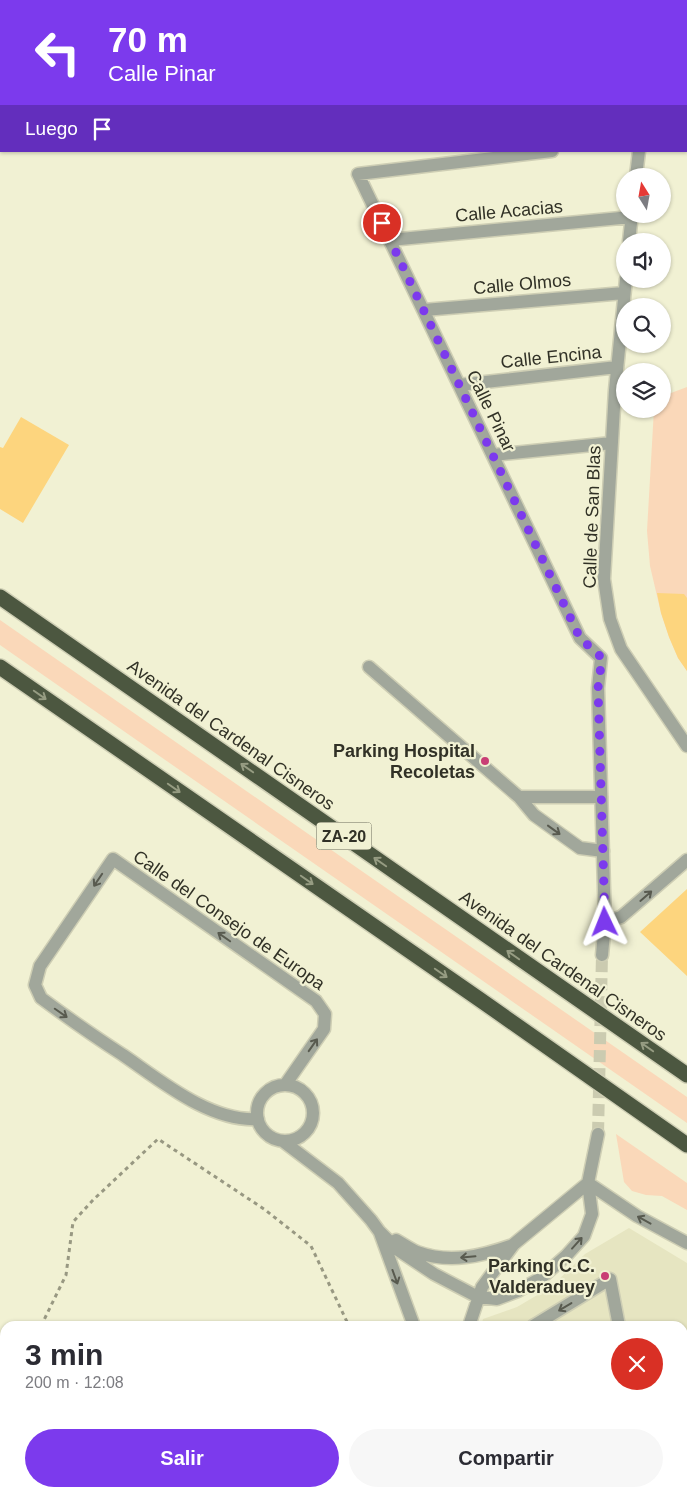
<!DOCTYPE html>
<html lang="es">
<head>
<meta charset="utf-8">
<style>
	:root { --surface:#fff; --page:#f7f7f7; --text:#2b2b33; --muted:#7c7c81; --accent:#7c3aed }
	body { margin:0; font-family:Arial,sans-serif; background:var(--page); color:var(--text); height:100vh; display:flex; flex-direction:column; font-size:19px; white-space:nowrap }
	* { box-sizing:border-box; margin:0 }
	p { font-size:16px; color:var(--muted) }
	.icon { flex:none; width:28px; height:28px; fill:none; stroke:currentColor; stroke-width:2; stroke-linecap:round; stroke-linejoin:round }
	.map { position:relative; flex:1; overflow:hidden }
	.panel { position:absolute; left:0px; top:1321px; width:688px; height:176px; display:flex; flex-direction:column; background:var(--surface); border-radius:15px 15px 0 0; box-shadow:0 1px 4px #0004 }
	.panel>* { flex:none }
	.hud { position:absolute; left:0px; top:0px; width:688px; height:152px; box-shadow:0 1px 4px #0004; background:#7c3aed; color:#fff; overflow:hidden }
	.needle { width:32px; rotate:349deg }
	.buttons { position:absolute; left:616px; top:168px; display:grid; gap:10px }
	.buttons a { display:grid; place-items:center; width:55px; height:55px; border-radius:50%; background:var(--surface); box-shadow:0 1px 4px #0004; font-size:25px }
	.pin { position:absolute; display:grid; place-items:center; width:42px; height:42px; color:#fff; margin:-21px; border:2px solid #fff; border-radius:50%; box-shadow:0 1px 5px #0007 }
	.me { position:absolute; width:55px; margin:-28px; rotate:358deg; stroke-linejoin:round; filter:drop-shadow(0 0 4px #0008) }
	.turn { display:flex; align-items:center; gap:18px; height:105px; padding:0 25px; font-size:22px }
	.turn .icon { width:65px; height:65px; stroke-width:2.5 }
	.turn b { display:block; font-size:35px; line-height:42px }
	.then { display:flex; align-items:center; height:48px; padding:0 25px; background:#0003; gap:10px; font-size:19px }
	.round { display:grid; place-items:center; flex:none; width:52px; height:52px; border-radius:26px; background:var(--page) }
	.summary { display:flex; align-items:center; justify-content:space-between; height:85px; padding:0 25px }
	h1 { font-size:30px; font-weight:800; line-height:38px }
	.cta { display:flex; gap:10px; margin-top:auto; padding:10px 25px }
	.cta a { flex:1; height:58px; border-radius:30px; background:var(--accent); color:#fff; font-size:20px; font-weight:800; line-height:58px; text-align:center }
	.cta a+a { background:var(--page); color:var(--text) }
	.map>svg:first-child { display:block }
</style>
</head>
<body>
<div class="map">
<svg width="687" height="1497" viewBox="0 0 687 1497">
	<rect width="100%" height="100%" fill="#f1f1d3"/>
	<path fill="#e6e5c1" d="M629,1228L687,1263V1497H480V1493L682,1492V1326H481L483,1319L517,1307L551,1287L585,1254Z
		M0,1464L5,1469V1492L28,1493L33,1497H0Z"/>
	<path fill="#fad8b9" d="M687,387V671L678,658L669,637L661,613L650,566L647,531L654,409H662L663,396Z
		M0,620L687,1097V1123L0,645Z
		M616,1134L687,1183V1210L662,1196L646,1195L632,1191L624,1182Z
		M260,1492V1497H87L83,1493Z"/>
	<path fill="#fdd57e" d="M21,417L69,445L23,523L0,509V447L3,448Z
		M657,593L684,594L687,598V671L678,658L669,637L661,613Z
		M687,889V976L640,932Z"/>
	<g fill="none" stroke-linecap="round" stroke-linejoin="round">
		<path stroke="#cbcbb0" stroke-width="12" stroke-dasharray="12 6" stroke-linecap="butt" d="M598,1134L602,955"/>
		<defs>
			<path id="lane" d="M369,667L519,797L534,815L580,848L603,851
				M519,797H601
				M533,1326L610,1279L619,1326
				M497,1492V1497
				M650,1492L651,1497"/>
			<path id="street" d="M686,85L687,84
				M552,151L358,174L580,638L601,658
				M636,176L639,151
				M390,240L631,217
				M629,241L632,214
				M626,279L615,390L604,579L610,619L621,649L687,746
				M424,310L624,293
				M459,385L617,367
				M493,455L612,443
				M601,658L598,688L605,922L602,955
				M605,922L621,917L687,860
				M257 1113a28 28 0 1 1 56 0a28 28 0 1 1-56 0Z
				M258,1119C210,1122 161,1081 123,1055C95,1037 68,1018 41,998L35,985L40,966L113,859L316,1001L325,1014L324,1029L285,1085
				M284,1142L338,1183L371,1220L379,1231L398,1250L434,1274L478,1297L497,1299L518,1291L541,1278L566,1256L584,1236L592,1214L588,1183
				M588,1183L637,1216L687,1243
				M380,1233L414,1326
				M396,1240C403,1244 410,1249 417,1252C450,1264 482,1256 513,1245
				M469,1326L482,1287L514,1244L588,1183L598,1134
				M458,1492L459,1497"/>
			<path id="highway" d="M0,597L687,1075
				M0,667L479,999L687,1145"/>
		</defs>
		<use href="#lane" stroke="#ceceb4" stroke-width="15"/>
		<use href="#street" stroke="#ceceb4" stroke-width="15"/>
		<use href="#highway" stroke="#ceceb4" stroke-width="18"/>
		<path stroke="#989882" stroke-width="3" stroke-dasharray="4 4" stroke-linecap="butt" d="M518,1L523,0
			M41,1326L66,1275L73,1222L93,1200L158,1139L264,1209L311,1246L349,1326
			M0,1417L5,1404
			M0,1422L5,1427
			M0,1442L5,1439
			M68,1492L72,1497
			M387,1492V1497"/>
		<use href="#lane" stroke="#a1a79b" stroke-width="12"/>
		<use href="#street" stroke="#a1a79b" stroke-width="12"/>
		<use href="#highway" stroke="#4c5740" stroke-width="15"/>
	</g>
	<defs><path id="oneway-shaft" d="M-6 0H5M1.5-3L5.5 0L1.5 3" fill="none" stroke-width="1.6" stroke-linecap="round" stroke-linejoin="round" transform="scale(1.25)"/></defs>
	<g stroke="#969c82">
		<use href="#oneway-shaft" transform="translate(40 695) rotate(35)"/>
		<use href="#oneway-shaft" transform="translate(247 768) rotate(-145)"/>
		<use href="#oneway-shaft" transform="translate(174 788) rotate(35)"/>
		<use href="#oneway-shaft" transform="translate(380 862) rotate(-145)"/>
		<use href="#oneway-shaft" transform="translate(307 880) rotate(35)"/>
		<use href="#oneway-shaft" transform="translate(513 955) rotate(-145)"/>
		<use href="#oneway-shaft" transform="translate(441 973) rotate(35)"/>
		<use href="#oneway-shaft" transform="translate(647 1047) rotate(-145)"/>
	</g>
	<g stroke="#585a4f">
		<use href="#oneway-shaft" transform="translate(554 830) rotate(36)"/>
		<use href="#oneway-shaft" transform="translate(98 880) rotate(124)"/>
		<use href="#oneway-shaft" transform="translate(646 896) rotate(-41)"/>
		<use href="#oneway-shaft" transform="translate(224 937) rotate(-145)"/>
		<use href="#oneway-shaft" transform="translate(61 1013) rotate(35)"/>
		<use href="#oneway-shaft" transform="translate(313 1045) rotate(-55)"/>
		<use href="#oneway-shaft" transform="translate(644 1220) rotate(-151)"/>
		<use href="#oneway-shaft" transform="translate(577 1243) rotate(-48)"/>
		<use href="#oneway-shaft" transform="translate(468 1257) rotate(175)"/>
		<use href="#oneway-shaft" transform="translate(395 1277) rotate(70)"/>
		<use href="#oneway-shaft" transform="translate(565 1307) rotate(149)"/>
	</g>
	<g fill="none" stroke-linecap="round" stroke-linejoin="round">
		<path stroke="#7c3aed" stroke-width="9" stroke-dasharray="0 16.2" d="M382,223L580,638L602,658L598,688L605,922"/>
	</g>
	<g fill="#c93e75" stroke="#f1f1d3" stroke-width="2">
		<circle cx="485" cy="761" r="5"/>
		<circle cx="605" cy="1276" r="5"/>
	</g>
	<g text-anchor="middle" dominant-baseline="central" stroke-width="4.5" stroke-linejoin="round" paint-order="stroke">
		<rect fill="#f1f1d3" stroke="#6b6b5a" stroke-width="1" x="316.5" y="822.5" width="55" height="27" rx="4"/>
		<g font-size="16" font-weight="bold" fill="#313126">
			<text x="344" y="836">ZA-20</text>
		</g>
		<g font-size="18" fill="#313126" stroke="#f1f1d3">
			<text transform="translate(509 211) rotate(-5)">Calle Acacias</text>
			<text transform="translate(522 284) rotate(-5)">Calle Olmos</text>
			<text transform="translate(551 357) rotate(-6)">Calle Encina</text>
			<text transform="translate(491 411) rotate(64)">Calle Pinar</text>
			<text transform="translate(592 517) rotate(-88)">Calle de San Blas</text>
			<text transform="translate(231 735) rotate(35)">Avenida del Cardenal Cisneros</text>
			<text transform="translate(229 920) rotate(35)">Calle del Consejo de Europa</text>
			<text transform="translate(563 966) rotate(35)">Avenida del Cardenal Cisneros</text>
		</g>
		<g font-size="18" font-weight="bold" fill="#313126" stroke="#f1f1d3" text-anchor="end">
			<text x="475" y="751">Parking Hospital<tspan x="475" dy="21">Recoletas</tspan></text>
			<text x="595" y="1266">Parking C.C.<tspan x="595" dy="21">Valderaduey</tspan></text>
		</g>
	</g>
</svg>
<div class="buttons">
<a><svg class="needle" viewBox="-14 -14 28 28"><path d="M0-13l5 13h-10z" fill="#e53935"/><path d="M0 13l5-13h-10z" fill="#7c7c81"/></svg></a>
<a><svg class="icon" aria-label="sound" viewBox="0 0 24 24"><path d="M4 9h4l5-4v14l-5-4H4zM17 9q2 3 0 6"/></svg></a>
<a><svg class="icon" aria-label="search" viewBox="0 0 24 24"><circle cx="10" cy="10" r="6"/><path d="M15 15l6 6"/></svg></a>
<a><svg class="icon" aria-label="layers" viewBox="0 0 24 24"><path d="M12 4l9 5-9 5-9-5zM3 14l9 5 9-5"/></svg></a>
</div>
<div class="pin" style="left:382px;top:223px;background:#d93025"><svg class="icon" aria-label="arrive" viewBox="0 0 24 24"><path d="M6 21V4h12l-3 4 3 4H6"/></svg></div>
<svg class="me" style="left:605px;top:922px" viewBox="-20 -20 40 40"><path d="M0-17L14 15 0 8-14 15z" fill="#7c3aed" stroke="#fff" stroke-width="4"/></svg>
<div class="hud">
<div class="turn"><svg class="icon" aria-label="left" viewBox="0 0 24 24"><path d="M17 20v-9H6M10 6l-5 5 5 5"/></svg><div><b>70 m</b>Calle Pinar</div></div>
<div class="then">Luego<svg class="icon" aria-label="arrive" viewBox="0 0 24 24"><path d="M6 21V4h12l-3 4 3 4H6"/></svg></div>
</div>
<section class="panel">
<div class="summary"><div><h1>3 min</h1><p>200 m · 12:08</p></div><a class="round" style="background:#d93025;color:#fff"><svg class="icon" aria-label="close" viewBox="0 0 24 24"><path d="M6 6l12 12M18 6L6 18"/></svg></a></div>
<div class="cta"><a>Salir</a><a>Compartir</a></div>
</section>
</div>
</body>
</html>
